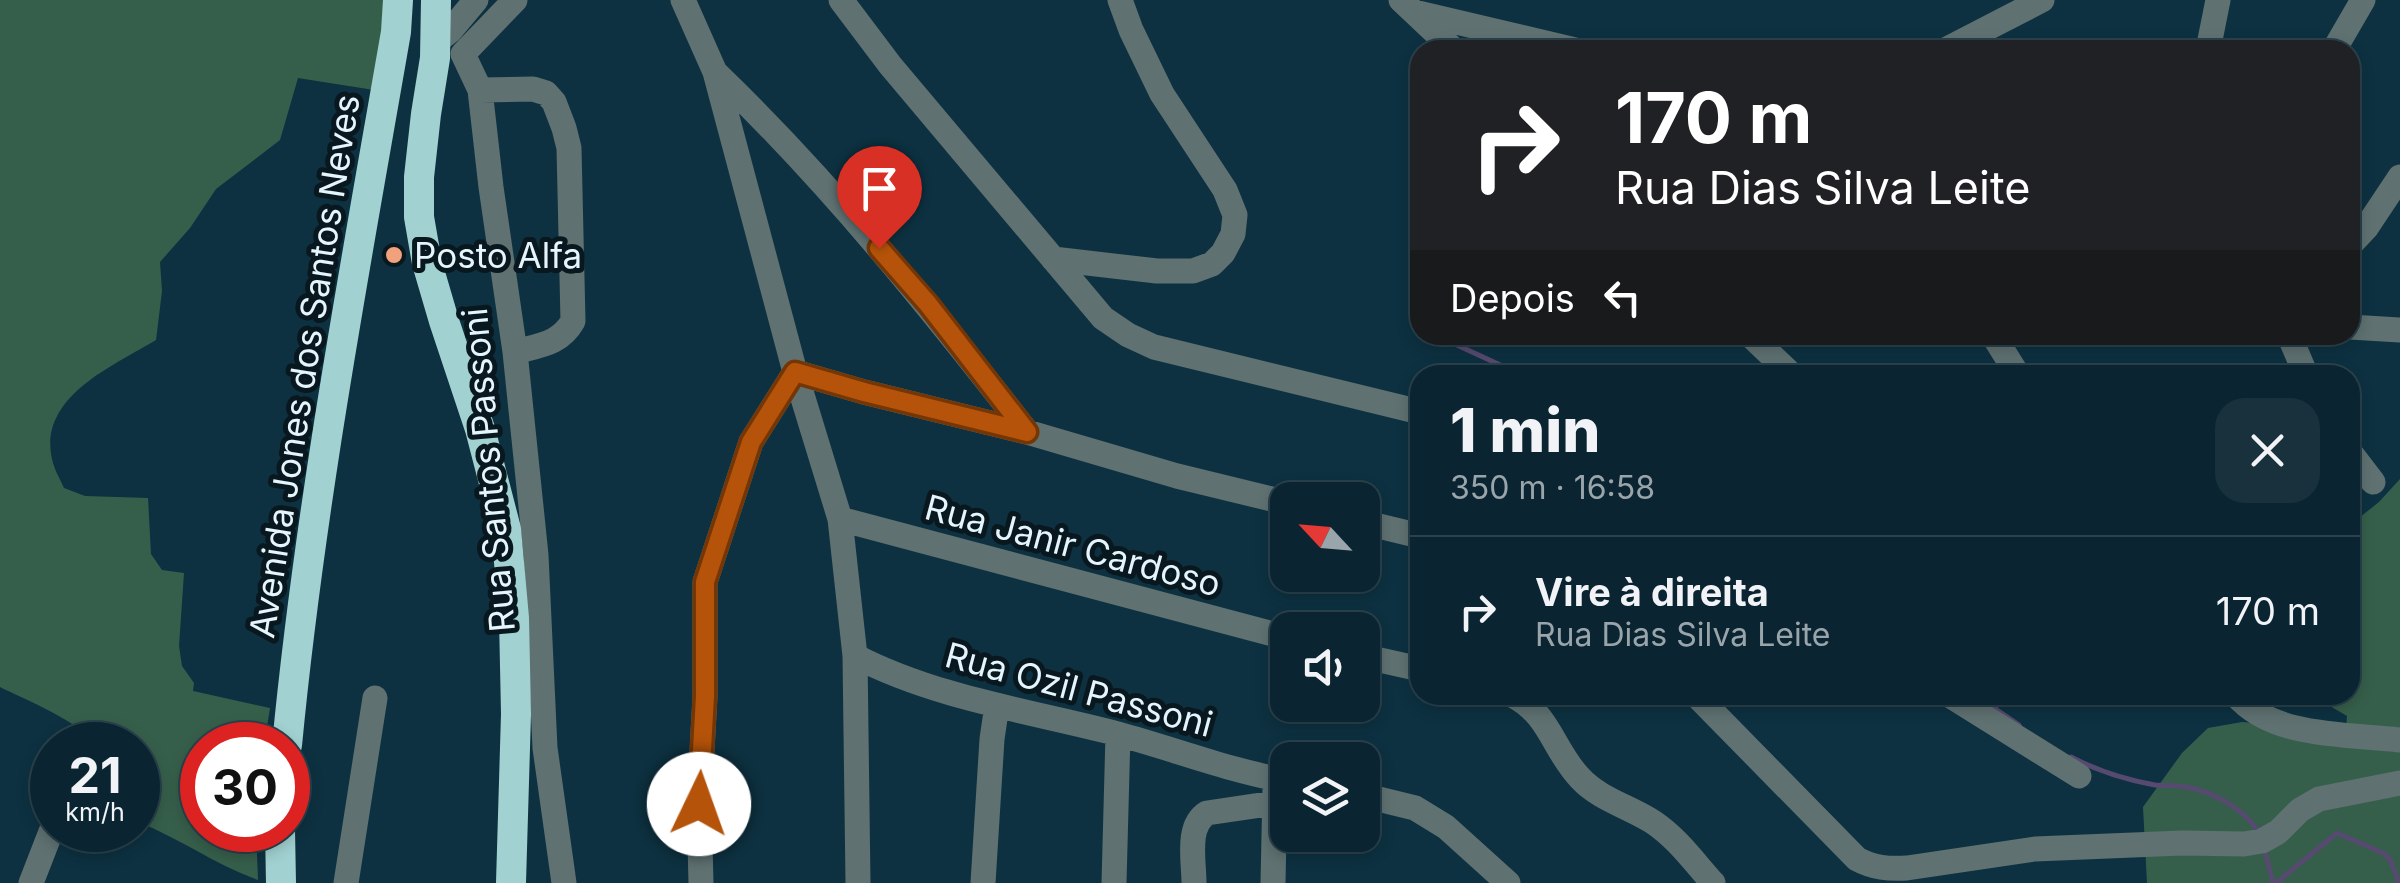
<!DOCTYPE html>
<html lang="pt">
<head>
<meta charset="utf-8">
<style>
	:root { --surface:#0a2531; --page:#18313d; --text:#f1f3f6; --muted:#99a5ab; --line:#2a424d }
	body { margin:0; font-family:Inter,sans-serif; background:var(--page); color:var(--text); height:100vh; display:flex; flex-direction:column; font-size:38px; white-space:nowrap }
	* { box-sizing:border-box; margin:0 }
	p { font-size:32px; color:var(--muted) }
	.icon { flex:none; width:55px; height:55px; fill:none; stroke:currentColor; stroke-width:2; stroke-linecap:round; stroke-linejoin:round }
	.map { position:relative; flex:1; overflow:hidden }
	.side { position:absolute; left:1410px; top:365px; width:950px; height:340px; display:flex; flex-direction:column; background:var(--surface); border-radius:30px; box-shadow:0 5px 15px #0003,0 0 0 2px var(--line) }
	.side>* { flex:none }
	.hud { position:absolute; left:1410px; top:40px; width:950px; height:305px; border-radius:30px; box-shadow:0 5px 15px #0003,0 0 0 2px var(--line); background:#202124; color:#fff; overflow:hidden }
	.needle { width:65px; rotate:296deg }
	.buttons { position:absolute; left:1270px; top:482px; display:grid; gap:20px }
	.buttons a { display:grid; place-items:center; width:110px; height:110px; border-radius:20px; background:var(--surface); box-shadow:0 5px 15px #0003,0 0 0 2px var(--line); font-size:50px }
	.speed { position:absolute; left:30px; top:722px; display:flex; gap:20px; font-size:50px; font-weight:700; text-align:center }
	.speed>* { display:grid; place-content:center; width:130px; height:130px; border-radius:50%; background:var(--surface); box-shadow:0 5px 15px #0003,0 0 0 2px var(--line); line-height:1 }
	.speed small { font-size:25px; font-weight:400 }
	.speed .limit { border:15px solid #d22; background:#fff; color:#111 }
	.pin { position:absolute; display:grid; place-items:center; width:85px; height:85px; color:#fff; margin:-102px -42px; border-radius:50% 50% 50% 0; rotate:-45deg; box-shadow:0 0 10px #0007 }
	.pin .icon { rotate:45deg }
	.me { position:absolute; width:110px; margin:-55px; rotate:3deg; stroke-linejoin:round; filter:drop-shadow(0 0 8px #0008) }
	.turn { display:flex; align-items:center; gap:35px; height:210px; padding:0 40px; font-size:45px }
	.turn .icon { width:130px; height:130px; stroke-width:2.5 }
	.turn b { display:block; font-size:70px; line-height:85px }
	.then { display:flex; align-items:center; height:95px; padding:0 40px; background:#0003; gap:20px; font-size:38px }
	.round { display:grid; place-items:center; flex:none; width:105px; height:105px; border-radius:30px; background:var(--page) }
	.summary { display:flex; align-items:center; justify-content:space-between; height:170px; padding:0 40px }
	h1 { font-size:60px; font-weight:800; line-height:75px }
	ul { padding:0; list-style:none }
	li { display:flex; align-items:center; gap:30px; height:150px; padding:0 40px; border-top:2px solid var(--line) }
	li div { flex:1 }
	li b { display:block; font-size:38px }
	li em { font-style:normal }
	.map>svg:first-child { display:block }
</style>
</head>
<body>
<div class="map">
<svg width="2400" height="883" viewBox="0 0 2400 883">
	<rect width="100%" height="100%" fill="#0d3141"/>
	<path fill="#365f4b" d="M0,0H386L374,90L298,78L280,140L216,189L190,228L160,262L162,291L156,340C113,366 38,397 52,459C54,469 60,479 64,488L85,496L148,498L151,554L162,570L184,573L179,646L182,666L194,683L193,691L270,708L264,745H202V830H256L258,880C216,865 179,838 138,822V745H96C83,723 24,699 0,687Z
		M2400,479V883H2147L2143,807L2182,753L2208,728L2242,722L2346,729L2347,716L2311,695H2350V525L2379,502Z"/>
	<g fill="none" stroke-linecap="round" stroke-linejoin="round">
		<path stroke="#574a70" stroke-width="5" d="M1446,340L1522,375
			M1984,695L1997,710L2019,725
			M2071,757C2096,770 2127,780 2155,785C2163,786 2171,785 2179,786C2210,789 2242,807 2260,833
			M2266,855L2273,883
			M2276,883L2337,833L2385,854L2391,861L2399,883"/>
		<path stroke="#5f7171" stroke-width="25" d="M683,0L715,72L795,372L840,519L855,656L858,883
			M841,0L890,65L1103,318L1128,335L1154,347L1420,412
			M1401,0L1454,50
			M1414,12L1575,50
			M436,42L450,31L476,0
			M1945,50L2042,0
			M2208,50L2218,0
			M2334,50L2363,0
			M463,54L480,90L491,187L515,352L536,555L545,748L564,883
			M463,54L515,0
			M717,74C831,184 930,307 1027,432
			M480,90L533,89L546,93L554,102L564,128L569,148L573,321C560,344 540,345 515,352
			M2350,245L2366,228L2400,177
			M1053,259L1157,271H1193L1212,264L1223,253L1233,234L1235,215L1225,190L1162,94L1131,30L1120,0
			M2350,327L2400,330
			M1750,335L1792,375
			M1993,335L2018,375
			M2289,335L2306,375
			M795,372L864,392L1027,432L1177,476L1288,503
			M2350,452L2373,482
			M840,519L1288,638
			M1362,522L1420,536
			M855,656C936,698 1030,711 1118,734C1174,749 1230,771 1288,781
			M1362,656L1420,669
			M1512,695C1550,714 1553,750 1580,778C1599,799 1630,807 1653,822C1677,838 1694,862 1713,883
			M1696,695L1857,859C1874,868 1888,869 1907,868L2035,849L2182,843L2244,844L2262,841L2278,832L2300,810L2319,799L2400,783
			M1949,695L2079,776
			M2236,695C2273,738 2347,734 2400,740
			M1362,795L1415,808L1446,827L1508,883
			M31,883L52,829
			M346,883L375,698
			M701,883L699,804L705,697V582L751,442L795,372
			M983,883L992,739L997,705
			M1114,883L1118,734
			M1194,883C1194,861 1186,826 1207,813L1275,803
			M1273,883L1275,788"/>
		<path stroke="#a1d1d1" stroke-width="30" d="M436,0L435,58L426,114L419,177V217L427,263L444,321L480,429L506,529L514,618L516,714L511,883
			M287,745C310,506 355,268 396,32L398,0
			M280,830L281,883"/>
	</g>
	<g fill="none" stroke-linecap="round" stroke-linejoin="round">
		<defs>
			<path id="route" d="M699,804L705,696V582L751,442L795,372L864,392L1027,432L928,304L879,248"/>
		</defs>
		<use href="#route" stroke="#753606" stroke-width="25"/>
		<use href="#route" stroke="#b45309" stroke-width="18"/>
	</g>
	<circle fill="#f1a17c" stroke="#09171e" stroke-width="4" cx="394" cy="255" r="10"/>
	<g text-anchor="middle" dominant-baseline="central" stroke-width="10" stroke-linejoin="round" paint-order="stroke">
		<g font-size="35" fill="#e5f5fd" stroke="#09171e" text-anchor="start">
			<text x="414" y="255">Posto Alfa</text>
		</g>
		<g font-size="35" fill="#e5f5fd" stroke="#09171e">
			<text transform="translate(304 366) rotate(-81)">Avenida Jones dos Santos Neves</text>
			<text transform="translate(488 470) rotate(-95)">Rua Santos Passoni</text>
			<text transform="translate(1073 545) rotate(15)">Rua Janir Cardoso</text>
			<text transform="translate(1079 689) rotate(15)">Rua Ozil Passoni</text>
		</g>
	</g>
</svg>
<div class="buttons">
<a><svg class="needle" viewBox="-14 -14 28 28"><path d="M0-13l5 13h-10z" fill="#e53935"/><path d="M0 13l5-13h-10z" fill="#99a5ab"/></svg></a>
<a><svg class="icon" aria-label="sound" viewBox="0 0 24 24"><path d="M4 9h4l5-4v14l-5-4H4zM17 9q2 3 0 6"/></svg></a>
<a><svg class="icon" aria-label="layers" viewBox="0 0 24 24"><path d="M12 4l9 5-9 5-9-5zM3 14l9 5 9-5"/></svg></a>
</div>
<div class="speed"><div>21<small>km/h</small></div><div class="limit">30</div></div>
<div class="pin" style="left:879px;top:248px;background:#d93025"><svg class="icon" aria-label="arrive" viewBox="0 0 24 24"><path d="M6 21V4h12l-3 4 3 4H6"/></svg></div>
<svg class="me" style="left:699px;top:804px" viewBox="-20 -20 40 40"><circle r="19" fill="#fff"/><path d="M0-13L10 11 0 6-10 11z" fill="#b45309"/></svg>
<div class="hud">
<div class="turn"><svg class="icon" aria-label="right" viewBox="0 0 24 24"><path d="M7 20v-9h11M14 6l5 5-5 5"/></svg><div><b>170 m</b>Rua Dias Silva Leite</div></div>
<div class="then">Depois<svg class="icon" aria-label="left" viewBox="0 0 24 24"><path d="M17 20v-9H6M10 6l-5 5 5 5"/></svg></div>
</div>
<section class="side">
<div class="summary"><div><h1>1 min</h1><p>350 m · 16:58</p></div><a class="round"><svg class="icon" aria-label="close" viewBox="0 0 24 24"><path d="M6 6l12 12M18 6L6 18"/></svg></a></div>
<ul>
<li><svg class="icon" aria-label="right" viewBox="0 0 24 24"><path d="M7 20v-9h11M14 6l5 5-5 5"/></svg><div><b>Vire à direita</b><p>Rua Dias Silva Leite</p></div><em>170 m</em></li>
</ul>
</section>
</div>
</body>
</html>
